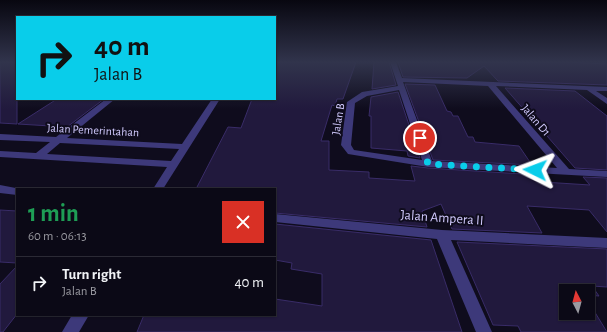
<!DOCTYPE html>
<html lang="en">
<head>
<meta charset="utf-8">
<style>
	:root { --surface:#0b0916; --page:#191723; --text:#f1f3f6; --muted:#9a9aa1; --line:#2b2a35 }
	body { margin:0; font-family:"Alegreya Sans",sans-serif; background:var(--page); color:var(--text); height:100vh; display:flex; flex-direction:column; font-size:15px; white-space:nowrap }
	* { box-sizing:border-box; margin:0 }
	p { font-size:13px; color:var(--muted) }
	.icon { flex:none; width:22px; height:22px; fill:none; stroke:currentColor; stroke-width:2; stroke-linecap:round; stroke-linejoin:round }
	.map { position:relative; flex:1; overflow:hidden }
	.panel { position:absolute; left:16px; top:188px; width:260px; height:128px; display:flex; flex-direction:column; background:var(--surface); border-radius:0px; box-shadow:0 1px 3px #0004,0 0 0 1px var(--line) }
	.panel>* { flex:none }
	.top-card { position:absolute; left:16px; top:16px; width:260px; height:84px; border-radius:0px; box-shadow:0 1px 3px #0004,0 0 0 1px var(--line); background:#09cdea; color:#111; overflow:hidden }
	.needle { width:26px; rotate:354deg }
	.fabs { position:absolute; left:559px; top:284px; display:grid; gap:8px }
	.fabs a { display:grid; place-items:center; width:36px; height:36px; border-radius:0px; background:var(--surface); box-shadow:0 1px 3px #0004,0 0 0 1px var(--line); font-size:20px }
	.pin { position:absolute; display:grid; place-items:center; width:34px; height:34px; color:#fff; margin:-17px; border:2px solid #fff; border-radius:50%; box-shadow:0 1px 4px #0007 }
	.me { position:absolute; width:44px; margin:-22px; rotate:273deg; stroke-linejoin:round; filter:drop-shadow(0 0 3px #0008) }
	.turn { display:flex; align-items:center; gap:14px; height:84px; padding:0 12px; font-size:18px }
	.turn .icon { width:52px; height:52px; stroke-width:2.5 }
	.turn b { display:block; font-size:28px; line-height:34px }
	.round { display:grid; place-items:center; flex:none; width:42px; height:42px; border-radius:0px; background:var(--page) }
	.summary { display:flex; align-items:center; justify-content:space-between; height:68px; padding:0 12px }
	h1 { font-size:24px; font-weight:600; line-height:30px; color:#1e9e55 }
	ul { padding:0; list-style:none }
	li { display:flex; align-items:center; gap:12px; height:52px; padding:0 12px; border-top:1px solid var(--line) }
	li div { flex:1 }
	li b { display:block; font-size:15px }
	li em { font-style:normal }
	.map>svg:first-child { display:block }
</style>
</head>
<body>
<div class="map">
<svg width="607" height="332" viewBox="0 0 607 332">
	<rect width="100%" height="100%" fill="#0f0c1d"/>
	<path fill="#21193d" stroke="#392c68" d="M0,62H17V124L0,123Z
		M275,62H356L343,99H337L335,106L332,105L321,141H329V170L369,172V178L415,181L411,166L428,168L538,175L543,182L590,185L583,177L607,178V232L589,210L527,206L542,233L452,229L441,204L422,211L427,227L275,213V189H196L228,127L241,128L252,99H275Z
		M374,62H389L396,85L372,89Z
		M398,62H567L607,64V85L498,81L484,66L467,78L403,77Z
		M405,84L435,85L447,111L451,112L453,116H458L468,137H473L475,142L519,146L532,165L433,160Z
		M505,88L575,91L607,116V170L575,168Z
		M398,92L420,158L408,156L407,151L371,148V116H369L371,97Z
		M57,99H104L67,127L18,124Z
		M0,210L17,211V263L0,262Z
		M275,224L431,240L462,332H137L144,315H275V299L322,306V274L291,269L292,263L275,260Z
		M457,242L607,249V287L592,286L599,296L588,295V291H566V313H588V301L607,332H521L518,326L493,325Z
		M17,266V314L3,332H0V284Z"/>
	<g fill="none" stroke-linecap="round" stroke-linejoin="round">
		<path fill="#3d397a" fill-rule="evenodd" d="M390,62H396L402,78L607,87V91H596L607,98V104L587,90L496,86L569,169L607,171V177L428,167L348,154L341,145L347,102L362,92L398,86ZM403,82L488,86L557,168L432,161ZM399,90L422,160L354,150L351,145L355,103L367,96Z
			M106,99H115L67,138L182,144L212,99H220L163,189H153L167,167L0,157V151L36,153L50,142L0,140V134L56,137ZM60,143L179,149L171,161L47,154Z
			M0,185L21,189H17V195L0,193Z
			M275,214L442,230L607,238V248L451,240L492,332H476L437,239L275,222Z
			M72,315H89L79,332H62Z"/>
	</g>
	<linearGradient id="sky" x2="0" y2="1"><stop stop-color="#080710"/><stop offset="0.57" stop-color="#31344c"/><stop offset="1" stop-color="#31344c" stop-opacity="0"/></linearGradient>
	<rect width="607" height="109" fill="url(#sky)"/>
	<g fill="none" stroke-linecap="round" stroke-linejoin="round">
		<path stroke="#09cdea" stroke-width="7" stroke-dasharray="0 12.6" d="M420,138L428,164L535,170"/>
	</g>
	<g text-anchor="middle" dominant-baseline="central" stroke-width="4" stroke-linejoin="round" paint-order="stroke">
		<g font-size="12" fill="#d1cafd" stroke="#0f0c1d">
			<text transform="translate(338 119) rotate(-81)">Jalan B</text>
			<text transform="translate(536 120) rotate(49)">Jalan D1</text>
			<text transform="translate(93 130) rotate(3)">Jalan Pemerintahan</text>
		</g>
		<g font-size="14" fill="#d1cafd" stroke="#0f0c1d">
			<text transform="translate(442 218) rotate(4)">Jalan Ampera II</text>
		</g>
	</g>
</svg>
<div class="fabs">
<a><svg class="needle" viewBox="-14 -14 28 28"><path d="M0-13l5 13h-10z" fill="#e53935"/><path d="M0 13l5-13h-10z" fill="#9a9aa1"/></svg></a>
</div>
<div class="pin" style="left:420px;top:138px;background:#d93025"><svg class="icon" aria-label="arrive" viewBox="0 0 24 24"><path d="M6 21V4h12l-3 4 3 4H6"/></svg></div>
<svg class="me" style="left:535px;top:170px" viewBox="-20 -20 40 40"><path d="M0-17L14 15 0 8-14 15z" fill="#09cdea" stroke="#fff" stroke-width="4"/></svg>
<div class="top-card">
<div class="turn"><svg class="icon" aria-label="right" viewBox="0 0 24 24"><path d="M7 20v-9h11M14 6l5 5-5 5"/></svg><div><b>40 m</b>Jalan B</div></div>
</div>
<section class="panel">
<div class="summary"><div><h1>1 min</h1><p>60 m · 06:13</p></div><a class="round" style="background:#d93025;color:#fff"><svg class="icon" aria-label="close" viewBox="0 0 24 24"><path d="M6 6l12 12M18 6L6 18"/></svg></a></div>
<ul>
<li><svg class="icon" aria-label="right" viewBox="0 0 24 24"><path d="M7 20v-9h11M14 6l5 5-5 5"/></svg><div><b>Turn right</b><p>Jalan B</p></div><em>40 m</em></li>
</ul>
</section>
</div>
</body>
</html>
